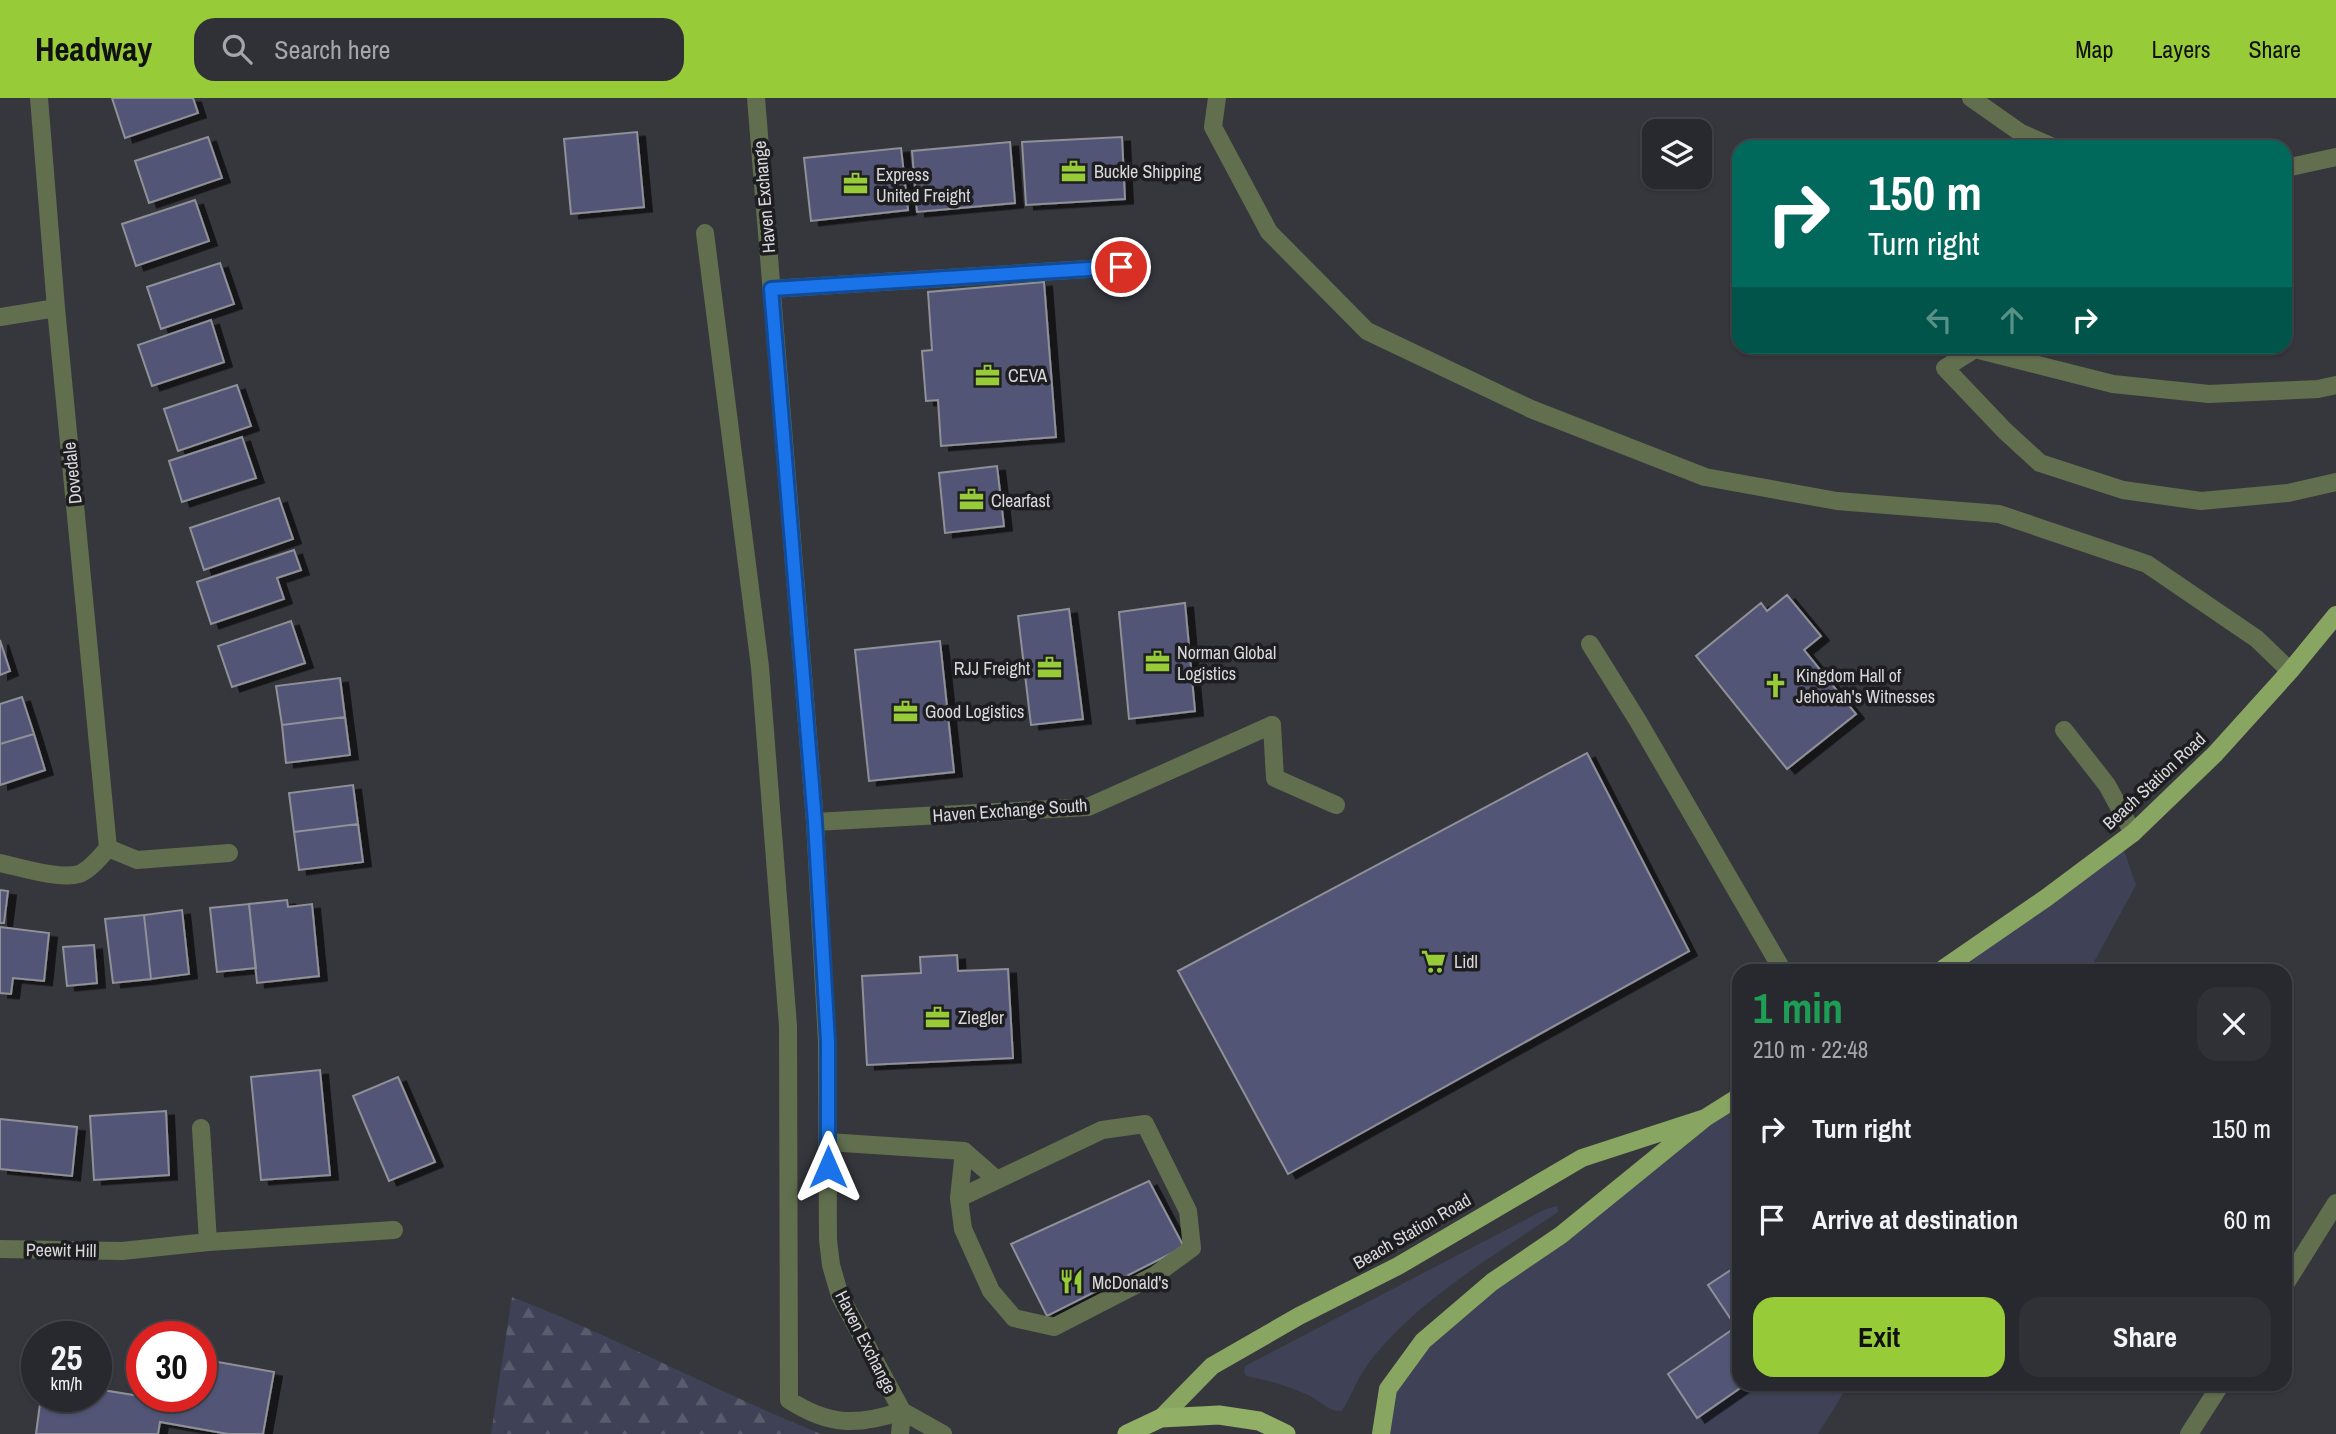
<!DOCTYPE html>
<html lang="en">
<head>
<meta charset="utf-8">
<style>
	:root { --surface:#28292e; --page:#303136; --text:#f1f3f6; --muted:#a5a6aa; --line:#44454a; --accent:#97cc38 }
	body { margin:0; font-family:"Archivo Narrow",sans-serif; background:var(--page); color:var(--text); height:100vh; display:flex; flex-direction:column; font-size:26px; white-space:nowrap }
	* { box-sizing:border-box; margin:0 }
	p { font-size:23px; color:var(--muted) }
	.icon { flex:none; width:38px; height:38px; fill:none; stroke:currentColor; stroke-width:2; stroke-linecap:round; stroke-linejoin:round }
	.map { position:relative; flex:1; overflow:hidden }
	.drawer { position:absolute; left:1732px; top:866px; width:560px; height:427px; display:flex; flex-direction:column; background:var(--surface); border-radius:21px; box-shadow:0 2px 5px #0004,0 0 0 2px var(--line) }
	.drawer>* { flex:none }
	.banner { position:absolute; left:1732px; top:42px; width:560px; height:214px; border-radius:21px; box-shadow:0 2px 5px #0004,0 0 0 2px var(--line); background:#00695c; color:#fff; overflow:hidden }
	.tools { position:absolute; left:1642px; top:21px; display:grid; gap:14px }
	.tools a { display:grid; place-items:center; width:70px; height:70px; border-radius:14px; background:var(--surface); box-shadow:0 2px 5px #0004,0 0 0 2px var(--line); font-size:35px }
	.speed { position:absolute; left:21px; top:1223px; display:flex; gap:14px; font-size:35px; font-weight:700; text-align:center }
	.speed>* { display:grid; place-content:center; width:91px; height:91px; border-radius:50%; background:var(--surface); box-shadow:0 2px 5px #0004,0 0 0 2px var(--line); line-height:1 }
	.speed small { font-size:18px; font-weight:400 }
	.speed .limit { border:10px solid #d22; background:#fff; color:#111 }
	.pin { position:absolute; display:grid; place-items:center; width:60px; height:60px; color:#fff; margin:-30px; border:4px solid #fff; border-radius:50%; box-shadow:0 2px 7px #0007 }
	.me { position:absolute; width:77px; margin:-38px; rotate:0deg; stroke-linejoin:round; filter:drop-shadow(0 0 5px #0008) }
	.turn { display:flex; align-items:center; gap:24px; height:147px; padding:0 21px; font-size:32px }
	.turn .icon { width:91px; height:91px; stroke-width:2.5 }
	.turn b { display:block; font-size:49px; line-height:60px }
	.lanes { display:flex; align-items:center; height:66px; padding:0 21px; background:#0003; justify-content:center; gap:35px; direction:ltr }
	.lanes .off { opacity:.35 }
	.round { display:grid; place-items:center; flex:none; width:74px; height:74px; border-radius:21px; background:var(--page) }
	.headline { display:flex; align-items:center; justify-content:space-between; height:119px; padding:0 21px }
	h1 { font-size:42px; font-weight:700; line-height:52px; color:#1e9e55 }
	.action { display:flex; gap:14px; margin-top:auto; padding:14px 21px }
	.action a { flex:1; height:80px; border-radius:21px; background:var(--accent); color:#111; font-size:28px; font-weight:700; line-height:80px; text-align:center }
	.action a+a { background:var(--page); color:var(--text) }
	ul { padding:0; list-style:none }
	li { display:flex; align-items:center; gap:21px; height:91px; padding:0 21px }
	li div { flex:1 }
	li b { display:block; font-size:26px }
	li em { font-style:normal }
	header { display:flex; align-items:center; gap:42px; box-sizing:border-box; height:98px; padding:0 35px; background:var(--accent); color:#111 }
	header strong { font-size:33px }
	nav { display:flex; gap:38px; margin-inline-start:auto; font-size:24px }
	.search { width:490px; height:63px; background:var(--page); display:flex; align-items:center; gap:18px; box-sizing:border-box; padding:0 24px; border-radius:21px; color:var(--muted); font-size:26px }
	.map>svg:first-child { display:block }
</style>
</head>
<body>
<header>
<strong>Headway</strong>
<div class="search"><svg class="icon" aria-label="search" viewBox="0 0 24 24"><circle cx="10" cy="10" r="6"/><path d="M15 15l6 6"/></svg>Search here</div>
<nav><a>Map</a><a>Layers</a><a>Share</a></nav>
</header>
<div class="map">
<svg width="2336" height="1336" viewBox="0 0 2336 1336">
	<defs>
		<pattern id="forest-firs" width="22" height="20" patternUnits="userSpaceOnUse" patternTransform="scale(1.75)"><rect width="22" height="20" fill="#3f4156"/><path d="M5 1l3.5 6h-7zM16 11l3.5 6h-7z" fill="#5a5c6e"/></pattern>
		<filter id="shadow"><feDropShadow dx="8" dy="4.5" stdDeviation="0" flood-color="#0009"/></filter>
	</defs>
	<rect width="100%" height="100%" fill="#36373d"/>
	<path fill="#3f4156" d="M2121,744L2136,787L2089,873H1940Z
		M1739,998L1740,1286H1849L1818,1336H1381V1322L1423,1243Z
		M1557,1108L1558,1114C1494,1158 1415,1203 1368,1266C1357,1281 1351,1298 1342,1313C1329,1314 1322,1304 1312,1299C1291,1289 1269,1282 1246,1278L1244,1273L1245,1268L1546,1111Z"/>
	<path fill="url(#forest-firs)" d="M512,1199C617,1239 716,1294 821,1336H491Z"/>
	<path fill="#525577" stroke="#8f9098" stroke-width="2" filter="url(#shadow)" d="M112,0H193L198,15L125,40Z
		M637,34L644,109L571,116L564,41Z
		M208,39L222,80L149,105L135,63Z
		M1122,39L1125,101L1026,107L1022,44Z
		M1010,44L1015,105L917,114L912,53Z
		M901,50L908,112L811,123L804,60Z
		M195,102L209,143L136,168L122,126Z
		M220,165L234,206L161,231L147,189Z
		M1044,184L1056,339L941,348L938,302L926,303L922,253L932,252L928,194Z
		M211,222L224,264L152,288L138,247Z
		M237,287L251,328L178,353L164,311Z
		M242,339L256,380L182,404L169,363Z
		M997,368L1004,428L945,435L939,375Z
		M279,400L293,441L204,472L190,430Z
		M294,452L301,472L277,480L284,501L211,526L197,484Z
		M1787,497L1821,538L1804,552L1856,616L1787,671L1696,558L1761,505L1767,513Z
		M1185,505L1195,613L1129,621L1119,514Z
		M1069,511L1083,621L1031,627L1018,518Z
		M291,523L305,565L232,589L218,548Z
		M0,542L10,573L0,577Z
		M940,543L954,674L869,683L855,552Z
		M340,580L345,619L282,627L276,588Z
		M22,599L34,636L0,646V606Z
		M345,619L350,657L286,665L282,627Z
		M34,636L45,672L0,687V646Z
		M1587,655L1689,853L1288,1076L1178,873Z
		M353,687L358,726L294,734L289,695Z
		M358,726L363,764L299,772L294,734Z
		M0,792L8,793L4,825H0Z
		M287,802L288,809L312,806L319,878L257,885L249,806Z
		M249,806L256,870L217,874L210,810Z
		M182,812L189,876L151,881L144,817Z
		M144,817L151,881L113,885L105,821Z
		M0,829L49,835L44,883L13,880L11,896L0,895Z
		M94,847L97,885L67,888L63,849Z
		M957,857L958,873L1008,871L1013,960L867,967L862,878L921,875L920,859Z
		M320,972L330,1077L261,1082L251,979Z
		M398,979L435,1064L389,1083L353,998Z
		M166,1013L169,1077L94,1082L90,1018Z
		M0,1021L77,1029L72,1078L0,1071Z
		M1149,1083L1184,1149L1047,1218L1011,1146Z
		M1740,1166V1286H1746L1697,1320L1668,1276L1736,1229L1708,1187Z
		M201,1261L274,1274L263,1336H228L160,1324L158,1336H36L41,1298H96V1291L171,1303V1298H201Z"/>
	<g fill="none" stroke-linecap="round" stroke-linejoin="round">
		<path stroke="#616f4f" stroke-width="18" d="M1217,0L1213,29L1269,134L1367,233L1531,311L1705,379L1837,403L1999,416L2147,466L2257,541L2290,573
			M1971,0L2021,35L2053,49
			M2286,70L2336,59
			M705,135L760,569L788,928L789,1302C829,1328 858,1328 902,1313
			M771,191L1120,169
			M2336,287L2318,291L2209,296L2113,286L1975,251L1945,270L2005,333L2040,365L2123,392L2201,403L2288,395L2336,384
			M1590,546L1638,623L1783,873
			M1272,627L1275,680L1336,707
			M2064,632L2107,687L2133,735
			M0,765C19,769 60,782 79,776C90,772 101,758 108,750L137,762L229,755
			M201,1030L208,1144
			M828,1044L964,1053L997,1082L1102,1032L1145,1026L1188,1113L1192,1150L1155,1177L1054,1229L1014,1220L991,1193L963,1131L959,1100L964,1053
			M959,1100L997,1082
			M122,1153L208,1144L394,1132"/>
		<path stroke="#616f4f" stroke-width="18" d="M39,0L56,210L108,750
			M756,0L815,724L827,944L828,1142L831,1167L840,1198L902,1313L943,1336
			M0,219L56,210
			M815,724L1088,709L1272,627
			M0,1151L122,1153
			M2286,1185L2336,1105
			M900,1336L902,1313
			M2189,1336L2221,1286"/>
		<path stroke="#89a562" stroke-width="18" d="M1940,873L2046,800L2133,735L2215,656L2290,573L2336,517
			M1161,1320L1212,1268L1299,1218L1398,1168L1582,1060L1705,1020
			M1381,1336L1388,1291L1423,1243L1492,1184L1561,1137L1705,1020L1740,998"/>
		<path stroke="#91b066" stroke-width="19" d="M1127,1336L1161,1320L1219,1317L1259,1323L1286,1336"/>
	</g>
	<g fill="none" stroke-linecap="round" stroke-linejoin="round">
		<defs>
			<path id="route" d="M828,1069V944L815,724L771,191L1121,169"/>
		</defs>
		<use href="#route" stroke="#114b97" stroke-width="18"/>
		<use href="#route" stroke="#1a73e8" stroke-width="12"/>
	</g>
	<defs>
		<symbol id="office-bare" viewBox="-9 -9 18 18"><path d="M-6-3h4V-5.5h4V-3h4V5H-6ZM-1-4.5V-3h2v-1.5ZM-6 0V1H6V0Z" fill="#97cc38" stroke="#1e1e21" stroke-width="2.5" paint-order="stroke"/></symbol>
		<symbol id="church-bare" viewBox="-9 -9 18 18"><path d="M-1.2-6h2.4v3.5h3.3v2.4h-3.3V6h-2.4V-.1h-3.3v-2.4h3.3Z" fill="#97cc38" stroke="#1e1e21" stroke-width="2.5" paint-order="stroke"/></symbol>
		<symbol id="supermarket-bare" viewBox="-9 -9 18 18"><path d="M-6-5.5h2.5l.6 2H6L4.5 2H-2.5L-4.4-4H-6ZM-1.5 3.2a1.3 1.3 0 1 0 .1 0ZM3 3.2a1.3 1.3 0 1 0 .1 0Z" fill="#97cc38" stroke="#1e1e21" stroke-width="2.5" paint-order="stroke"/></symbol>
		<symbol id="restaurant-bare" viewBox="-9 -9 18 18"><path d="M-5-6h1v4h1v-4h1v4h1v-4h1v5L-1.5 .5V6h-2V.5L-5-1ZM5-6V6H3V1.5H1.5Q1.5-4 5-6Z" fill="#97cc38" stroke="#1e1e21" stroke-width="2.5" paint-order="stroke"/></symbol>
	</defs>
	<g fill-rule="evenodd">
		<use href="#office-bare" x="1056" y="56" width="35" height="35"/>
		<use href="#office-bare" x="838" y="68" width="35" height="35"/>
		<use href="#office-bare" x="970" y="260" width="35" height="35"/>
		<use href="#office-bare" x="954" y="384" width="35" height="35"/>
		<use href="#office-bare" x="1140" y="546" width="35" height="35"/>
		<use href="#office-bare" x="1032" y="552" width="35" height="35"/>
		<use href="#church-bare" x="1758" y="570" width="35" height="35"/>
		<use href="#office-bare" x="888" y="596" width="35" height="35"/>
		<use href="#supermarket-bare" x="1416" y="846" width="35" height="35"/>
		<use href="#office-bare" x="920" y="902" width="35" height="35"/>
		<use href="#restaurant-bare" x="1054" y="1166" width="35" height="35"/>
	</g>
	<g text-anchor="middle" dominant-baseline="central" stroke-width="7" stroke-linejoin="round" paint-order="stroke">
		<g font-size="18" fill="#d9d9dd" stroke="#1e1e21" text-anchor="start">
			<text x="1094" y="73">Buckle Shipping</text>
			<text x="876" y="76">Express<tspan x="876" dy="21">United Freight</tspan></text>
			<text x="1008" y="277">CEVA</text>
			<text x="991" y="402">Clearfast</text>
			<text x="1177" y="554">Norman Global<tspan x="1177" dy="21">Logistics</tspan></text>
			<text x="1030" y="570" text-anchor="end">RJJ Freight</text>
			<text x="1796" y="577">Kingdom Hall of<tspan x="1796" dy="21">Jehovah's Witnesses</tspan></text>
			<text x="925" y="613">Good Logistics</text>
			<text x="1454" y="863">Lidl</text>
			<text x="958" y="919">Ziegler</text>
			<text x="1092" y="1184">McDonald's</text>
		</g>
		<g font-size="18" fill="#d9d9dd" stroke="#1e1e21">
			<text transform="translate(764 99) rotate(-95)">Haven Exchange</text>
			<text transform="translate(72 375) rotate(-96)">Dovedale</text>
			<text transform="translate(2154 683) rotate(-43)">Beach Station Road</text>
			<text transform="translate(1010 712) rotate(-4)">Haven Exchange South</text>
			<text transform="translate(1412 1133) rotate(-30)">Beach Station Road</text>
			<text transform="translate(61 1152) rotate(1)">Peewit Hill</text>
			<text transform="translate(866 1244) rotate(63)">Haven Exchange</text>
		</g>
	</g>
</svg>
<div class="tools">
<a><svg class="icon" aria-label="layers" viewBox="0 0 24 24"><path d="M12 4l9 5-9 5-9-5zM3 14l9 5 9-5"/></svg></a>
</div>
<div class="speed"><div>25<small>km/h</small></div><div class="limit">30</div></div>
<div class="pin" style="left:1121px;top:169px;background:#d93025"><svg class="icon" aria-label="arrive" viewBox="0 0 24 24"><path d="M6 21V4h12l-3 4 3 4H6"/></svg></div>
<svg class="me" style="left:828px;top:1069px" viewBox="-20 -20 40 40"><path d="M0-17L14 15 0 8-14 15z" fill="#1a73e8" stroke="#fff" stroke-width="4"/></svg>
<div class="banner">
<div class="turn"><svg class="icon" aria-label="right" viewBox="0 0 24 24"><path d="M7 20v-9h11M14 6l5 5-5 5"/></svg><div><b>150 m</b>Turn right</div></div>
<div class="lanes"><svg class="icon off" aria-label="left" viewBox="0 0 24 24"><path d="M17 20v-9H6M10 6l-5 5 5 5"/></svg><svg class="icon off" aria-label="ahead" viewBox="0 0 24 24"><path d="M12 20V5M6 11l6-6 6 6"/></svg><svg class="icon" aria-label="right" viewBox="0 0 24 24"><path d="M7 20v-9h11M14 6l5 5-5 5"/></svg></div>
</div>
<section class="drawer">
<div class="headline"><div><h1>1 min</h1><p>210 m · 22:48</p></div><a class="round"><svg class="icon" aria-label="close" viewBox="0 0 24 24"><path d="M6 6l12 12M18 6L6 18"/></svg></a></div>
<ul>
<li><svg class="icon" aria-label="right" viewBox="0 0 24 24"><path d="M7 20v-9h11M14 6l5 5-5 5"/></svg><div><b>Turn right</b></div><em>150 m</em></li>
<li><svg class="icon" aria-label="arrive" viewBox="0 0 24 24"><path d="M6 21V4h12l-3 4 3 4H6"/></svg><div><b>Arrive at destination</b></div><em>60 m</em></li>
</ul>
<div class="action"><a>Exit</a><a>Share</a></div>
</section>
</div>
</body>
</html>
